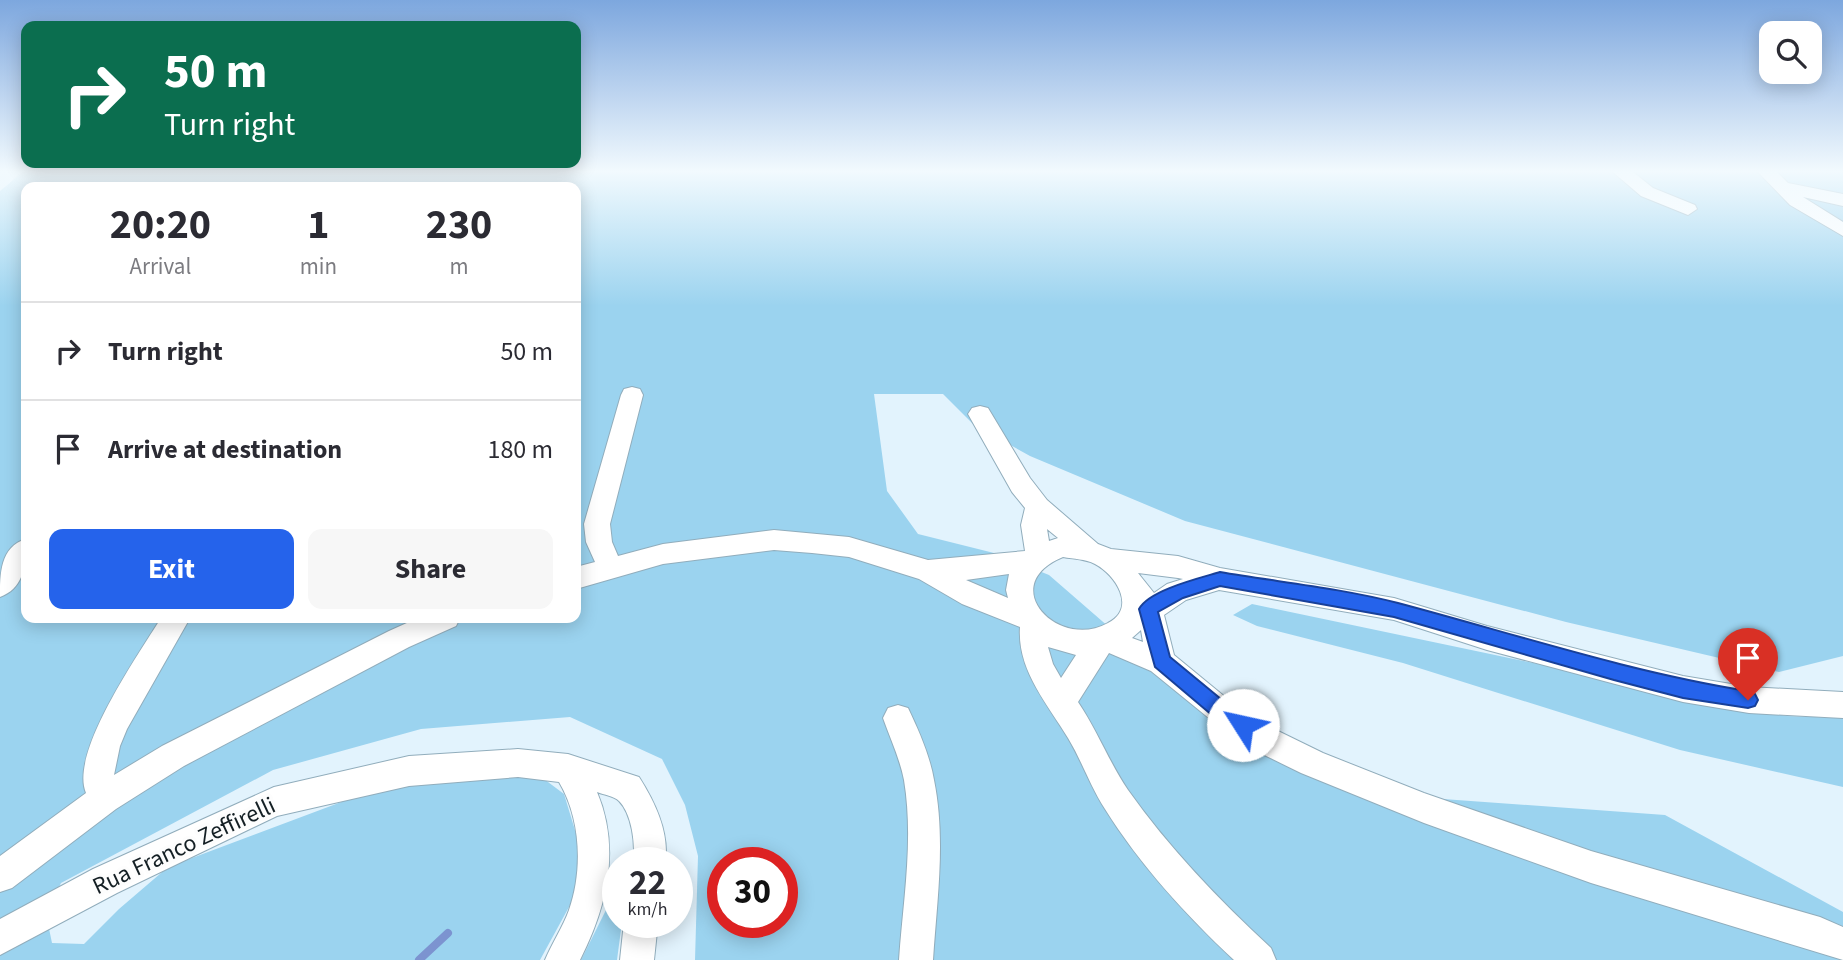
<!DOCTYPE html>
<html lang="en">
<head>
<meta charset="utf-8">
<style>
	:root { --surface:#fff; --page:#f7f7f7; --text:#2b2b33; --muted:#7c7c81; --line:#e1e1e2; --accent:#2563eb }
	body { margin:0; font-family:"Source Sans 3",sans-serif; background:var(--page); color:var(--text); height:100vh; display:flex; flex-direction:column; font-size:26px; white-space:nowrap }
	* { box-sizing:border-box; margin:0 }
	p { font-size:23px; color:var(--muted) }
	.icon { flex:none; width:38px; height:38px; fill:none; stroke:currentColor; stroke-width:2; stroke-linecap:round; stroke-linejoin:round }
	.map { position:relative; flex:1; overflow:hidden }
	.panel { position:absolute; left:21px; top:182px; width:560px; height:441px; display:flex; flex-direction:column; background:var(--surface); border-radius:14px; box-shadow:0 4px 18px #0003 }
	.panel>* { flex:none }
	.banner { position:absolute; left:21px; top:21px; width:560px; height:147px; border-radius:14px; box-shadow:0 4px 18px #0003; background:#0b6e4f; color:#fff; overflow:hidden }
	.controls { position:absolute; left:1759px; top:21px; display:grid; gap:14px }
	.controls a { display:grid; place-items:center; width:63px; height:63px; border-radius:14px; background:var(--surface); box-shadow:0 4px 18px #0003; font-size:35px }
	.speed { position:absolute; left:602px; top:847px; display:flex; gap:14px; font-size:35px; font-weight:700; text-align:center }
	.speed>* { display:grid; place-content:center; width:91px; height:91px; border-radius:50%; background:var(--surface); box-shadow:0 4px 18px #0003; line-height:1 }
	.speed small { font-size:18px; font-weight:400 }
	.speed .limit { border:10px solid #d22; background:#fff; color:#111 }
	.pin { position:absolute; display:grid; place-items:center; width:60px; height:60px; color:#fff; margin:-72px -30px; border-radius:50% 50% 50% 0; rotate:-45deg; box-shadow:0 0 7px #0007 }
	.pin .icon { rotate:45deg }
	.me { position:absolute; width:77px; margin:-38px; rotate:305deg; stroke-linejoin:round; filter:drop-shadow(0 0 5px #0008) }
	.turn { display:flex; align-items:center; gap:24px; height:147px; padding:0 28px; font-size:32px }
	.turn .icon { width:91px; height:91px; stroke-width:2.5 }
	.turn b { display:block; font-size:49px; line-height:60px }
	.eta { display:flex; justify-content:space-evenly; align-items:center; height:119px; text-align:center }
	.eta b { font-size:42px; font-weight:700; line-height:49px }
	.button { display:flex; gap:14px; margin-top:auto; padding:14px 28px }
	.button a { flex:1; height:80px; border-radius:14px; background:var(--accent); color:#fff; font-size:28px; font-weight:700; line-height:80px; text-align:center }
	.button a+a { background:var(--page); color:var(--text) }
	ul { padding:0; list-style:none }
	li { display:flex; align-items:center; gap:21px; height:98px; padding:0 28px; border-top:2px solid var(--line) }
	li div { flex:1 }
	li b { display:block; font-size:26px }
	li em { font-style:normal }
	.map>svg:first-child { display:block }
</style>
</head>
<body>
<div class="map">
<svg width="1843" height="960" viewBox="0 0 1843 960">
	<rect width="100%" height="100%" fill="#e2f3fd"/>
	<path fill="#9bd3ef" fill-rule="evenodd" d="M23,172H1843V656L1779,672L1566,622L1185,521L1030,456L973,424L943,394H874L887,491L918,534L994,553L1049,575L1216,720L1429,798L1665,815L1843,912V960H695L698,856L685,805L662,759L570,717L421,729L273,770L61,883L46,914L52,943L84,944L119,909L168,867L424,771L540,776L564,794L581,850L575,896L540,960H0V191ZM26,187H576V618H26ZM723,863H782V922H723Z
		M1252,604L1786,716L1843,718V787L1680,750L1403,663L1257,626L1233,615Z
		M618,870V922H622L617,960H581L607,908Z"/>
	<g fill="none" stroke-linecap="round" stroke-linejoin="round">
		<path stroke="#7c93d0" stroke-width="8" d="M419,960L448,933"/>
		<defs>
			<path id="minor" d="M1613,172H1633L1653,188L1695,205L1697,209L1688,215L1641,196Z
				M1758,172H1777L1788,183L1843,194V206L1803,197L1843,222V236L1790,205Z
				M632,387L640,389L643,395L610,524L612,542L618,556L663,544L774,530L849,537L928,560L1025,551L1021,525L1025,508L1012,492L968,414L972,408L980,406L988,408L1030,478L1047,500L1098,544L1111,549L1178,556L1220,568L1394,598L1487,626L1683,676L1749,687L1843,692V718L1749,713L1683,702L1487,650L1394,620L1219,590L1186,600L1164,615L1174,655L1230,701L1278,731L1323,753L1424,793L1591,851L1820,917L1843,927V960L1591,883L1424,823L1301,773L1256,751L1210,719L1151,671L1109,653L1078,702C1097,730 1109,762 1128,790C1169,848 1219,900 1271,948L1276,960H1234C1186,915 1140,865 1105,809C1090,786 1082,761 1068,738C1047,703 1017,670 1020,627L962,604L919,579L849,557L812,553L774,550L663,564L576,589V567L595,562L586,542L584,524L621,395L624,389ZM1047,529L1058,538L1049,541ZM1063,557C1074,559 1085,559 1095,564C1116,575 1137,608 1108,623C1058,651 995,585 1063,557ZM1138,573L1178,578L1183,579L1167,584L1154,593ZM1009,574L1006,590L1008,598L966,580ZM1141,630L1143,642L1132,638ZM1048,647L1076,655L1061,678L1053,664Z
				M26,539C27,561 25,588 0,597C0,574 0,547 26,539Z
				M161,618H190L127,729L120,746L114,775L162,746L389,631L418,618H460L456,626L409,647L184,766L116,809L12,888L0,892V856L86,793C69,753 139,654 161,618Z
				M898,705L908,708C919,731 930,756 934,780C946,839 937,900 933,960H899C903,901 914,840 904,780C900,759 890,738 883,718L888,708Z
				M518,749L568,754L639,777C655,802 670,833 665,863H633C636,845 632,814 619,801C614,796 604,795 597,792C621,849 607,907 580,960H545C552,943 563,927 569,910C583,870 581,819 559,782L518,777L409,786L277,816L117,893L0,955V919L93,869L274,787L409,756Z
				M624,922H658L654,960H620Z"/>
		</defs>
		<use href="#minor" stroke="#91adbc" stroke-width="2"/>
		<use href="#minor" fill="#fff" fill-rule="evenodd"/>
	</g>
	<linearGradient id="sky" x2="0" y2="1"><stop stop-color="#7da7de"/><stop offset="0.56" stop-color="#f2fafe"/><stop offset="1" stop-color="#f2fafe" stop-opacity="0"/></linearGradient>
	<rect width="1843" height="306" fill="url(#sky)"/>
	<path fill="#2563eb" stroke="#184099" stroke-width="2" d="M1220,572C1278,582 1340,588 1398,603C1515,634 1629,672 1748,691L1755,694L1758,700L1755,706L1748,708L1683,698L1614,680L1394,617L1220,586L1183,598L1158,612L1170,657L1227,704L1250,719L1253,725L1250,732L1243,734L1213,716L1155,667L1139,609C1149,590 1200,578 1220,572Z"/>
	<g text-anchor="middle" dominant-baseline="central" stroke-width="7" stroke-linejoin="round" paint-order="stroke">
		<g font-size="24" fill="#141f24" stroke="#fdfdfd">
			<text transform="translate(184 846) rotate(-25)">Rua Franco Zeffirelli</text>
		</g>
	</g>
</svg>
<div class="controls">
<a><svg class="icon" aria-label="search" viewBox="0 0 24 24"><circle cx="10" cy="10" r="6"/><path d="M15 15l6 6"/></svg></a>
</div>
<div class="speed"><div>22<small>km/h</small></div><div class="limit">30</div></div>
<div class="pin" style="left:1748px;top:700px;background:#d93025"><svg class="icon" aria-label="arrive" viewBox="0 0 24 24"><path d="M6 21V4h12l-3 4 3 4H6"/></svg></div>
<svg class="me" style="left:1243px;top:725px" viewBox="-20 -20 40 40"><circle r="19" fill="#fff"/><path d="M0-13L10 11 0 6-10 11z" fill="#2563eb"/></svg>
<div class="banner">
<div class="turn"><svg class="icon" aria-label="right" viewBox="0 0 24 24"><path d="M7 20v-9h11M14 6l5 5-5 5"/></svg><div><b>50 m</b>Turn right</div></div>
</div>
<section class="panel">
<div class="eta">
<div><b>20:20</b><p>Arrival</p></div>
<div><b>1</b><p>min</p></div>
<div><b>230</b><p>m</p></div>
</div>
<ul>
<li><svg class="icon" aria-label="right" viewBox="0 0 24 24"><path d="M7 20v-9h11M14 6l5 5-5 5"/></svg><div><b>Turn right</b></div><em>50 m</em></li>
<li><svg class="icon" aria-label="arrive" viewBox="0 0 24 24"><path d="M6 21V4h12l-3 4 3 4H6"/></svg><div><b>Arrive at destination</b></div><em>180 m</em></li>
</ul>
<div class="button"><a>Exit</a><a>Share</a></div>
</section>
</div>
</body>
</html>
